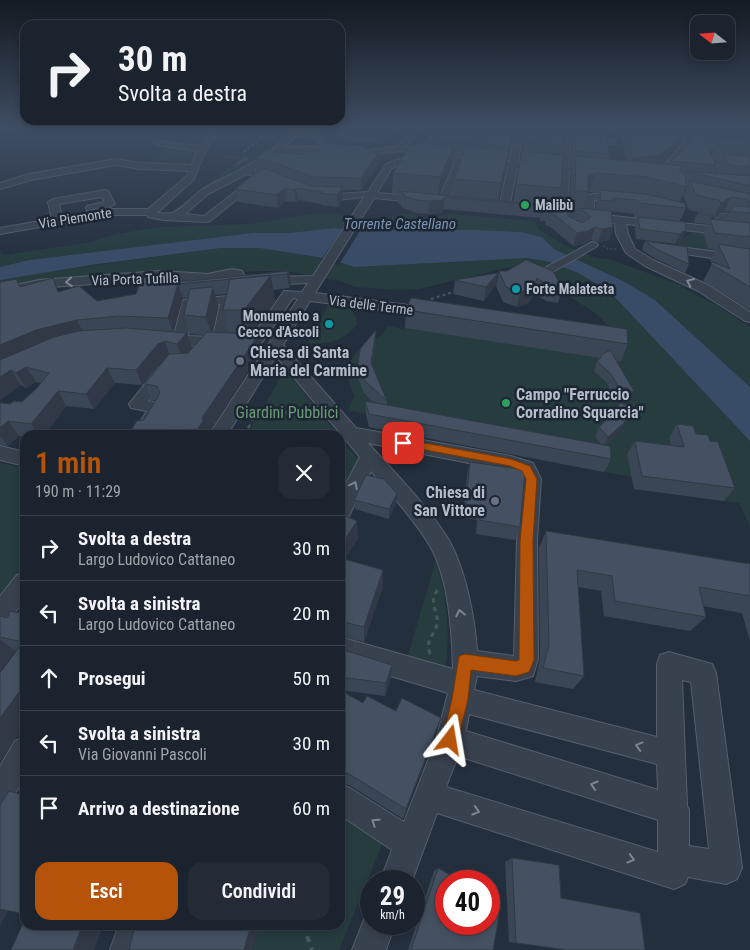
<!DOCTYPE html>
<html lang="it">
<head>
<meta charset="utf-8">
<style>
	:root { --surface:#1b232e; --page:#242b36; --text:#f1f3f6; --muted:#a0a4aa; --line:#39404a; --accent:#b45309 }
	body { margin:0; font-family:"Roboto Condensed",sans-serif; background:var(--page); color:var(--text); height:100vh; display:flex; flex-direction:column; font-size:19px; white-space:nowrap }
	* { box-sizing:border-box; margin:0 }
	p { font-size:16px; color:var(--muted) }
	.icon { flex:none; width:28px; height:28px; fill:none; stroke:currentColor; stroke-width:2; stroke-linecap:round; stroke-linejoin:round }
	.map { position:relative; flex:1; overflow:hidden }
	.side { position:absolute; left:20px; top:430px; width:325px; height:500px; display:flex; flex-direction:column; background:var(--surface); border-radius:15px; box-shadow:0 2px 8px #0003,0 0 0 1px var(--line) }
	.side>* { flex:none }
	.banner { position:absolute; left:20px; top:20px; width:325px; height:105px; border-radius:15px; box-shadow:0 2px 8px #0003,0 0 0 1px var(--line); background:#1b232e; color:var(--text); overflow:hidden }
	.needle { width:32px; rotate:287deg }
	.fabs { position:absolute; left:690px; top:15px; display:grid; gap:10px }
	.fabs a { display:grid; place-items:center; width:45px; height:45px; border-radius:10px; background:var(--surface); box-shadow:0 2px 8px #0003,0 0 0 1px var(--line); font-size:25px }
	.speed { position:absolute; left:360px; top:870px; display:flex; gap:10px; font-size:25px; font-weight:700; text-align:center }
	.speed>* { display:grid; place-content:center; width:65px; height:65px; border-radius:50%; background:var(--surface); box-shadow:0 2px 8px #0003,0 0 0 1px var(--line); line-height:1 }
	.speed small { font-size:12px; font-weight:400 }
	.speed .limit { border:8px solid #d22; background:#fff; color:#111 }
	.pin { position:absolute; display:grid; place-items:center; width:42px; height:42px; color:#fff; margin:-21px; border-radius:10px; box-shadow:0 2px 8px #0006 }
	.me { position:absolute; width:55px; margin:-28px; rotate:14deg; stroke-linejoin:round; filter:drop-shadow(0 0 4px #0008) }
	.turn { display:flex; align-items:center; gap:18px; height:105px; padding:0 15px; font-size:22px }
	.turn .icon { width:65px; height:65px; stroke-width:2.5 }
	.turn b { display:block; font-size:35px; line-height:42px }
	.round { display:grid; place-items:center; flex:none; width:52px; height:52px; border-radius:15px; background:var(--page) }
	.headline { display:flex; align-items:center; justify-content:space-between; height:85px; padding:0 15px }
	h1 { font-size:30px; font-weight:600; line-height:38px; color:var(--accent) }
	.action { display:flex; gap:10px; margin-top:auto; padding:10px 15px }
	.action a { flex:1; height:58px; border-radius:15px; background:var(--accent); color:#fff; font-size:20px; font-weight:600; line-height:58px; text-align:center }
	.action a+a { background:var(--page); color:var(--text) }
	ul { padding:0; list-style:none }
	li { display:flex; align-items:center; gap:15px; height:65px; padding:0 15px; border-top:1px solid var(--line) }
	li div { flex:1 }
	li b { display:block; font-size:19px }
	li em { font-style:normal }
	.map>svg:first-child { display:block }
</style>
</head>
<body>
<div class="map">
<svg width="750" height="950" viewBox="0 0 750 950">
	<rect width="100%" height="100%" fill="#242f3e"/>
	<path fill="#263c3f" d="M168,148L198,150L187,166L147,164Z
		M246,155L261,156L242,170L235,169L230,173L237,174L208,187L204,186Z
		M317,213L342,214L347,220L376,222L403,213L427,219L451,214L535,221L538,229L566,246L595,258L609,259L673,282L718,306L750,327V387L655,300L623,281L554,249L542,237L521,232L478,230H395L366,232L334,228L289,233H252L29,260L0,267V249L3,255L86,243L117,234L159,227L250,224Z
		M694,231L750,237V257L678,248L677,242L660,239L661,246L657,245L655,234L684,238Z
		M221,248H259L324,258L355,267L527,258L550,262L578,273L610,292L750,441V526L739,503L634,489L632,477L369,427L366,414L348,410L354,396C345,375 346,358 367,344C378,337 381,339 387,326L404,329L410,315L611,328L595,313L554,286L520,267L507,268L419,289L396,290L355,287L340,281L286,271H261L124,277L0,290V280L16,276Z
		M330,302C345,305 355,308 357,324C346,340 326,346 307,343Z
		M285,370L338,435H247Z
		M340,438L359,461L340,499Z
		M0,463L25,468V582L0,613Z
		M436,560C446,593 453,639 443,674L406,662Z
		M340,809L388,830L339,950H252L260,925H340Z"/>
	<path fill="#394c67" d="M334,228L366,232L395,230H478L521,232L542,237L554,249L623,281L655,300L750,387V441L610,292L578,273L550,262L527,258L355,267L324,258L259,248H221L91,265L0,280V267L29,260L252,233H289Z"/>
	<path fill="#242f3e" d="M343,228L361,229L339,265L321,260Z"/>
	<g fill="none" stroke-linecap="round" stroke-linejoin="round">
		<defs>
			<path id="minor" d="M213,129H221L206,149L194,179L157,213C162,213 167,214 172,213C184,208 192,196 203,189C230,173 275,158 290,129L316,133L326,143L322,145L311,137L295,136L284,148C313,142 381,159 402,142C406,139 408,133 411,129H419L406,147H421C432,134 447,129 465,129L435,141L426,151L419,152L434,155L509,162L515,135V131L512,129H522L523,133L614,140V144H611L570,141L569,167L597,169L602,172L597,175L569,172L568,212L584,213V197C591,191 619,194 626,200L621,203L594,200V214L709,226C721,212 720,211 739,216L740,218L739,220L726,219L719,227L750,231V237L626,224L628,234L635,249L653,260L708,285L750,312V322L745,321L698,291L645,266L626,253L616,234L615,223L538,214L537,212L538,210L558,211L560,172L517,168L509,208L504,211L499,208L508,167L463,163L448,202L443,205L438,202L455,162L417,158L408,152L400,151L365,155L308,151L273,156L253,170L282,178V182L279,183L247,174L208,194L185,214L204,216L253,178H259L261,180L210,221L206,222L164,220L148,217L147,215H108L0,234V228L52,219L48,202L53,199L105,190L108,191L115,204L110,207L87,210L86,208L87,206L104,202L102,197L59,204L62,217L108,209H148L187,176L189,171L140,169L116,165L31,180L0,189V183L29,174L116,159L140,163L191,165L197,151L158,145L154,143L158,141L200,146ZM522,138L562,141L560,166L518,163Z
				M685,129H693C692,133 692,138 691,142C688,152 665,179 654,177V173L663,167L683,143Z
				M402,158L405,159V163L392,168L377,193L425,197L430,200L425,203L374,198L315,293L432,308L439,312L432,316L310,301L283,345L356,428L511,456L533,463L541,479L537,541L538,659L533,676L516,681L477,676L474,690L657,737V664L660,655L669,652L712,664L716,673L742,868L737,879L726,884L688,877L685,884L674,889L437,813L412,881H380L392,850L340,815V784L350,788L404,822L436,740L448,693L340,661V637L453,669C452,632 449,579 430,546C414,519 391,495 371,471L347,520L340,522V495L360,457L276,356L227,435H209L298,299L293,298L261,344H251L249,341L284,291L302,292L308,283L265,285L259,281L265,277L313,276L364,197L336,200L315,197V193L336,194L368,192L386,164ZM368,443L519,473L523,479L517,541L514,656L477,651C475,618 465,566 447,537C425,503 395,473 368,443ZM682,680L691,682L709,849L689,846V810L687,806ZM469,714L657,764L658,790L466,731ZM458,756L658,820V852L446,787Z
				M714,158L750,162V168L716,164L722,180L720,182H714L706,164Z
				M592,242L596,243L598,245L596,247L542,278L538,279L532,275Z
				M663,245L750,256V264L659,250L657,248Z
				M232,269L242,271L245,276C234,289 194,287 178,285L181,288L175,292L155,289L154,286L157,281L162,279H160L39,288L0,296V288L39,280L160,271L208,274Z
				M251,294L256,295L258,298L256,301L234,303L227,339L230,342L228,345C215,348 175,345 161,342L159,339L161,336L174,335L183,300ZM220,304L213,337L188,336L194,307Z
				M164,365L169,367L172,370L148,401L163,404L165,408L150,435H132L147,411L131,408L129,404L159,367Z
				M0,446L25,452V466L0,460Z
				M25,572V599L8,621L0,624V596L17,575Z
				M25,737V777L10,802L0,806V766L15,741Z
				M371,911V924H395L386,950H352L367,912Z
				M119,925H151L144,950H110Z"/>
		</defs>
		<use href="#minor" stroke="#565f6c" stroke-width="2"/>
		<path stroke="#44595c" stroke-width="1" stroke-dasharray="2 2" stroke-linecap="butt" d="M225,157L240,158L249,153
			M603,246L609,249H617"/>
		<path stroke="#44595c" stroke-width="2" stroke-dasharray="3 3" stroke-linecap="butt" d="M431,299L456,291"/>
		<path stroke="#44595c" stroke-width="2.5" stroke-dasharray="4 4" stroke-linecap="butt" d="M244,435L260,408L317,418"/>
		<path stroke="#44595c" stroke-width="3" stroke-dasharray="4.5 4.5" stroke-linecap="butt" d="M430,654C425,637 434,638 437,624C439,609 427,605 438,589"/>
		<path stroke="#44595c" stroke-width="4" stroke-dasharray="6 6" stroke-linecap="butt" d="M303,925L312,950"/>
		<use href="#minor" fill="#38414e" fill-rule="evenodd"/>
		<path stroke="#5a6575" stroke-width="2" stroke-dasharray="2.5 2.5" stroke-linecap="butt" d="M244,152L272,129"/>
	</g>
	<path fill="#3b4654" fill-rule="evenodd" d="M339,129H397L394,133H391L383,144L340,140Z
		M425,129H514L498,201L513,202L526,129L563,146L561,154V188L557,206L568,216L576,220L579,211L570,210L571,175L573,167L571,166L572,143L575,129L609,154L608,159L626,161L620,129H684L676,148L666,161L661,164H669L671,161L679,155L693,137L694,129H750V310L703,281L712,264L710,260L716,250L708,248L703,234L708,224L695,223L694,221L698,212L703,213L689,210L683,196L687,187H686L680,202L686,208L680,221L685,222L682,240L675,244L636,239L635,227L638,217H634V214L610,211L613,227L609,240L598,242L591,240L584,244L573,246L552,228L545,225L546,221H540V218L443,209L442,213L429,214L416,213L403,208V207L401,206V204H399V193H392L393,173L436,144V140L439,137L425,136ZM453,155L463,156L454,179L452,196L439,195L452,165ZM713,157L722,158L718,167L720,174L713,173L716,165ZM589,192L599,193L596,203V210L583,209L588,193ZM724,211L730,212L726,220L711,219L712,216L714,218Z
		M256,158L378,165L361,190H343V199L338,207L321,205V204L298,200L296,202L286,201L278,208L238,202L235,189L260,170L257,169Z
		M645,241L689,264L685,273L654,258L642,250Z
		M526,260L563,289L558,303L546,301L534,293L529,303L517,307L503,302L496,286L499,271H507Z
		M289,271L291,285L289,288L273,290L275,301L252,333L262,349L208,434V435H128L144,420L156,401L151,400L145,384L166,358L164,359L142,385L115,383L94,409L66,406L45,435H25V437L19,436L8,446L0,445V403L10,404L22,402L37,388L41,383L36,382L26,388L21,385L0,400V282L20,287L59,292L97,301L136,294L161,281H189ZM226,294L223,310L228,333L212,332L218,306L215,295ZM183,298H188L184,315L190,334L204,335L188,353L187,354L192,348L187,333L173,332Z
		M498,273L495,286L484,301L453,294L455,280Z
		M406,310L628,344L621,361H616L634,391L629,400L627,402L622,398H614L607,383L594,371L597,361L600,358L405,328Z
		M376,330V344L372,367L387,401V405L601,444L595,437L599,427L634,407L630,417L619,433L605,445L611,459L604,472L369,427L366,414L365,401L373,402L364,393L358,378V364Z
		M677,424L710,441L735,488L724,501L634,489L627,454L635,441L671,445L669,438Z
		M470,462L520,527L515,540L476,534L477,520L463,518L467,476Z
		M354,500L396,503L389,519L355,509Z
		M340,520L358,538L345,559L383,570V586L364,642L340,636Z
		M546,531L750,564V641L742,613L703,606L706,617L690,631L604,616L601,591L578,587L584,676L573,689L535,682L540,659L539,548Z
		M25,614V725L0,761V673L16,651H15L0,672V616L6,618Z
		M340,649L391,678L385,696L340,690Z
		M340,702L363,703L435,735L403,819L351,786L341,782L340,783Z
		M512,858L561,898L567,950L509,942L505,862Z
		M438,868L493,950H408L434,871Z"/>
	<path fill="#303945" d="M315,129H336L316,131Z
		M384,129H391V133L383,144V130Z
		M443,129H466L442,139Z
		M514,129L508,160L510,146Z
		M684,129L676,148L666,161L654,168L628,172L632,158Z
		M717,144L711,157L704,165L710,151Z
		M454,146L452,165L438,197L440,177Z
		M509,150L506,169L498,203L501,183Z
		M378,154V165L361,190V178Z
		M251,158L252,161L230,173V169Z
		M595,173L589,192L588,193V177Z
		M343,187V199L338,207L337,195Z
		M285,188L286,201L278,208L277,195Z
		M296,188L298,200L296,202L294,190Z
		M445,197L443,209L442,213L429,214L430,201Z
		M731,197L724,211L714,218L721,203Z
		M595,227L591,240L584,244L573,246L577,233Z
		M613,227L609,240L598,242L602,229Z
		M686,230L682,240L675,244L680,234Z
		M289,271L291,285L289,288L287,274Z
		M498,273L495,286L484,301L486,287Z
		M271,275L275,301L250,336L244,310Z
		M537,278L534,293L529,303L517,307L520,292Z
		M178,284L183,298L173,333L168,318Z
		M213,287L218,306L212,336L206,317Z
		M77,320L84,334L0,364V345L36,330Z
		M376,330V344L371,377V363Z
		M187,333L192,348L182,359L177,344Z
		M259,334L262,349L208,434V435H197L196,432L202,418Z
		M165,341L170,356L164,359L142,385L136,370L158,344Z
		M26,367L36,382L26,388L16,373Z
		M107,368L115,383L94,409L86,394Z
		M11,370L21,385L0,400V377Z
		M58,391L66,406L45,435H39L31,424Z
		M634,391L629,400L627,402L632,392Z
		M634,407L630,417L619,433L603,446L608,437Z
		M8,421L19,436L8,446L0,436V428Z
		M175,429L177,435H170Z
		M397,494L396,503L389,519V509Z
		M357,521L358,538L340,567V548Z
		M383,570V586L364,642V627Z
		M0,639L15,651L0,672Z
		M392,665L391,678L385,696L386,683Z
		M25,684V725L0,761V718Z
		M441,718L435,735L403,819L406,809Z
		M0,907H10L0,926Z
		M97,925H116L115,928L102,929L94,950H73L82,926Z
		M251,925H260L252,950H244Z"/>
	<path fill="#455162" stroke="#303945" d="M368,129H384L383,130Z
		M458,129H514L510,146L436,140L437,137Z
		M526,129H564L563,146L524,142Z
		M576,129L606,130L609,154L575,151Z
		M627,129H684L681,135L671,147L659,155L632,158Z
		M694,135L750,139V147L717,144L710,151L716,165L671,161L679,155Z
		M326,143L362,146L378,154L361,178L312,177L276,163L256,158L265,151L302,154L306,151L318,152Z
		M424,143L454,146L440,177L393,173L410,146Z
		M466,147L509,150L501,183L454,179Z
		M522,151L563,155L561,188L516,184Z
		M724,154L750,156V167L729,165Z
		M576,156L684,166L679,170L685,175L687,187L647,177L595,173L588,177V192L575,190Z
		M244,157L251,158L230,169Z
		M263,168L311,186L343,187L337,195L320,193L322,192L296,188L294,190L285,188L277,195L235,189Z
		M685,171L750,176V186Z
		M690,181L750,194V213L730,211L734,206L748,207L749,202L747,199L731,197L721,203L719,200L696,195Z
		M600,190L645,194L685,203L686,208L639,203L638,200L613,198V201L600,200Z
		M399,191L566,207L568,216L582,223L591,217L580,208L611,211L613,227L602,229L595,227L588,231L577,233L555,215L548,212L549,208H543V206L445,197L443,200L430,201L417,200L404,196V194H402L403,192Z
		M698,212L713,215L712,216L699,214Z
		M638,217L685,222L686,230L680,234L640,229Z
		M710,219L750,223V237L715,233Z
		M645,241L687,247L689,264L658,250Z
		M718,244L750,249V287L711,264L713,262L730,269Z
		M526,260L553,271L563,289L550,287L537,278L533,289L520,292L506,287L499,271H507Z
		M289,271L287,274L178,284L168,318L119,316L77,320L36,330L0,345V282L16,279L20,287L53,278L58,292L79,286L97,301L136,294L142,277L160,278L159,281H189Z
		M498,273L486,287L455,280Z
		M271,275L244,310H223L230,279Z
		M213,287L206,317L184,315L190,289Z
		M411,298L627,329L628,344L406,310Z
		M127,328L187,333L177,344L165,341L158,344L136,370L107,368L86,394L58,391L31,424L8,421L0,428V403L10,404L14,401L22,402L37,388L49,373L26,367L16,373L11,370L0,377V360L54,337L79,331Z
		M376,330L371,363L387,401L363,379L358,364L360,349Z
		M207,332L259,334L202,418L203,421L196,432L175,429L170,435H128L137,421L144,420L160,393L157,386L145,384L169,354L188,353Z
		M610,350L634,391L632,392L627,388H619L611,374L597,361L602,357L601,355Z
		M365,401L610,446L611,459L369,414Z
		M620,403L634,407L624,423L608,437L599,427L611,416Z
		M677,424L693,426L696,434L708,435L710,441L718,442L735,488L642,476L635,441L684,447Z
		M470,462L525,470L520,527L479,520L480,506L466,504Z
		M366,475L384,479L397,494L389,509L354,500Z
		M343,515L357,521L340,548V520Z
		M546,531L750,564V596L699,587L706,617L615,601L612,576L577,570L584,676L543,668L549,645Z
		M340,558L383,570L364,627L340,621Z
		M9,611L25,614V684L0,718V673L23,642L0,637V616L6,618L9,616Z
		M340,649L392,665L386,683L340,677Z
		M345,693L363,703L367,696L396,711L402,698L441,718L406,809L349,774L340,770V702Z
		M23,788L25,789V914L0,909V805L9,791L19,794Z
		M512,858L559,865L561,898L640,913L645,950H567L516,943Z
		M438,868L461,881H446V924H489V898L501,905L493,950H411Z
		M25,919V925H97L95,929L82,926L73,950H11Z
		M135,925H251L244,950H129Z"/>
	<defs><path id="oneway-chevron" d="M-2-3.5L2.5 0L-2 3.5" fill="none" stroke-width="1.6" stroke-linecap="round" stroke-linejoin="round" transform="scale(1.25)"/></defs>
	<g stroke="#7c8592">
		<use href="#oneway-chevron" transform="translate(69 282) rotate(176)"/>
		<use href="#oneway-chevron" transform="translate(690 282) rotate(-155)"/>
		<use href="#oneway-chevron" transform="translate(354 485) rotate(-64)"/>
		<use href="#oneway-chevron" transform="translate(460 613) rotate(-102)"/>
		<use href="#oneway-chevron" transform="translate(639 746) rotate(-165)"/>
		<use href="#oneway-chevron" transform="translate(594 785) rotate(-163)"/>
		<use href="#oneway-chevron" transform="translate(476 811) rotate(17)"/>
		<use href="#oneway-chevron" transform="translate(375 822) rotate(-146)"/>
		<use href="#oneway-chevron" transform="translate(631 859) rotate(17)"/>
	</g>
	<linearGradient id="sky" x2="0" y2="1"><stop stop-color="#141a22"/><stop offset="0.49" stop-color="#3f4d63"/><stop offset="1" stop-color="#3f4d63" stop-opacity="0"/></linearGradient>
	<rect width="750" height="262" fill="url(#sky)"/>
	<path fill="#b45309" stroke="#753606" d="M403,439L511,459L530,466L537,479L533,541L534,660L529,672L516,676L471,670L468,699L458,740L456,745L450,748L444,745L442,740L452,699L459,656L465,654L516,661L519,660L520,541L526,479L522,471L510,466L399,445L398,443L399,440Z"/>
	<g fill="#2e9e5b" stroke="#1d2633" stroke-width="2">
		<circle cx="525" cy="205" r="5"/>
		<circle cx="506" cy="403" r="5"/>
	</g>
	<g fill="#0f9aa8" stroke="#1d2633" stroke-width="2">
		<circle cx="516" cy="289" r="5"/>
		<circle cx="329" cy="324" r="5"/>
	</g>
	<g fill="#6b7280" stroke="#1d2633" stroke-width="2">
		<circle cx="240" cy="361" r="5"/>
		<circle cx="495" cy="501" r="5"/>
	</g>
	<g text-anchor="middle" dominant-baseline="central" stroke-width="5" stroke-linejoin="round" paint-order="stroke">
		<g font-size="14" font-weight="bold" fill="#b4bcc9" stroke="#1d2633" text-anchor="start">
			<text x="535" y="205">Malibù</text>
			<text x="526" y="289">Forte Malatesta</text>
			<text x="319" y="316" text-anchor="end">Monumento a<tspan x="319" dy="16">Cecco d'Ascoli</tspan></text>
		</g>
		<g font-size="14" fill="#b4bcc9" stroke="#1d2633">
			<text transform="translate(75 218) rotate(-9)">Via Piemonte</text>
			<text transform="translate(135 279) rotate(-2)">Via Porta Tufilla</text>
			<text transform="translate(371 305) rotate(7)">Via delle Terme</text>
		</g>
		<g font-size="15" font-style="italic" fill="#7c92b1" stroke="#1d2633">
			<text x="400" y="224">Torrente Castellano</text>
		</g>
		<g font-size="16" font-weight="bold" fill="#b4bcc9" stroke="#1d2633" text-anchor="start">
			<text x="250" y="352">Chiesa di Santa<tspan x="250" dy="18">Maria del Carmine</tspan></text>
			<text x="516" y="394">Campo "Ferruccio<tspan x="516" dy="18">Corradino Squarcia"</tspan></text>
			<text x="485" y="492" text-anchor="end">Chiesa di<tspan x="485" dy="18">San Vittore</tspan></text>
		</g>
		<g font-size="16" fill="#6b9a76" stroke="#1d2633">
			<text x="287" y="412">Giardini Pubblici</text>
		</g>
	</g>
</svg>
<div class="fabs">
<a><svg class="needle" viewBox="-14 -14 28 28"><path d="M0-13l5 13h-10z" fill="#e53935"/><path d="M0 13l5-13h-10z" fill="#a0a4aa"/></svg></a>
</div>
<div class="speed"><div>29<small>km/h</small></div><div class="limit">40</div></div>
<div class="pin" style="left:403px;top:443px;background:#d93025"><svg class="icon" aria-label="arrive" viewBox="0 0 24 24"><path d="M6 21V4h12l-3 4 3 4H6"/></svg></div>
<svg class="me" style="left:450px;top:740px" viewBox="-20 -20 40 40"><path d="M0-17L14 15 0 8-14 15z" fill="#b45309" stroke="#fff" stroke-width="4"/></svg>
<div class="banner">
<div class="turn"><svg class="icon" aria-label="right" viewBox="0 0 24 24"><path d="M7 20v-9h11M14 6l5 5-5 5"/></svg><div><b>30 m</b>Svolta a destra</div></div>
</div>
<section class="side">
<div class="headline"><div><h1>1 min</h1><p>190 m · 11:29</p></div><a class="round"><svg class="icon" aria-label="close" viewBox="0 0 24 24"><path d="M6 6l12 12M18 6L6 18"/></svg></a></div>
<ul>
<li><svg class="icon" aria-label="right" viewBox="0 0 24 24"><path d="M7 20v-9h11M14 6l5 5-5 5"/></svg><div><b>Svolta a destra</b><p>Largo Ludovico Cattaneo</p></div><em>30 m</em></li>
<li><svg class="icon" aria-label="left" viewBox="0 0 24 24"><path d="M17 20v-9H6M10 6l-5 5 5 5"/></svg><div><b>Svolta a sinistra</b><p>Largo Ludovico Cattaneo</p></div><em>20 m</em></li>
<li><svg class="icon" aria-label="ahead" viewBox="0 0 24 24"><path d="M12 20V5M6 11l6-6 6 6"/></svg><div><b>Prosegui</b></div><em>50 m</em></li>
<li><svg class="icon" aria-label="left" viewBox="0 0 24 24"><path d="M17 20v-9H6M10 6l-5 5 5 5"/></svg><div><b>Svolta a sinistra</b><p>Via Giovanni Pascoli</p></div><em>30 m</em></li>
<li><svg class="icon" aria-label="arrive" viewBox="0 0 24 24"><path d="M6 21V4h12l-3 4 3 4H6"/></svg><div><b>Arrivo a destinazione</b></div><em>60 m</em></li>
</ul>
<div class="action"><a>Esci</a><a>Condividi</a></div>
</section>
</div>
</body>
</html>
